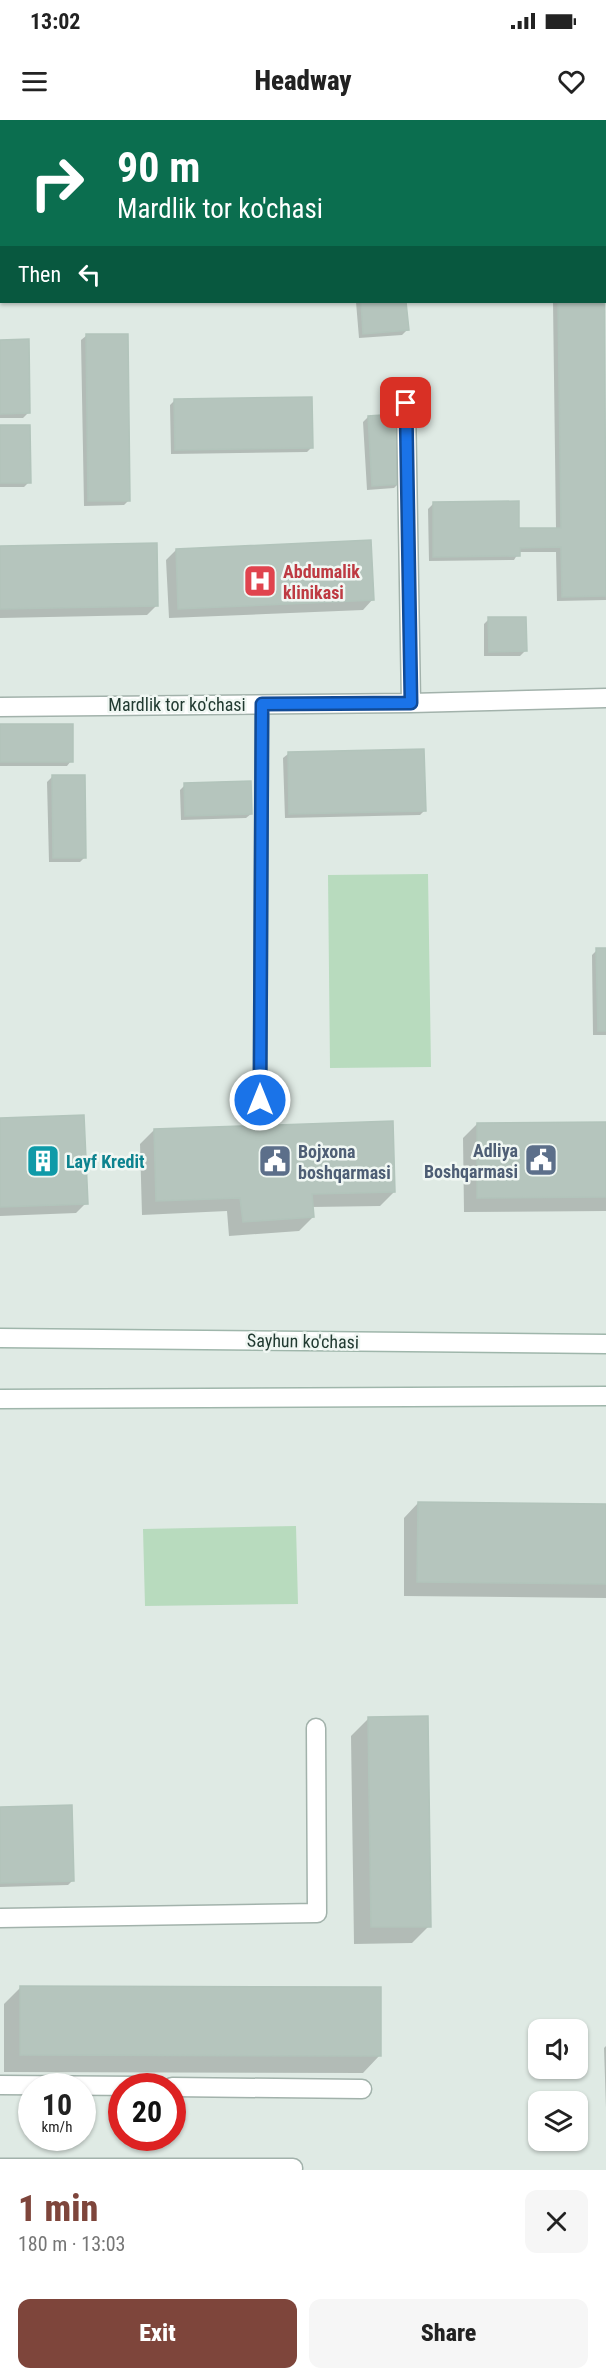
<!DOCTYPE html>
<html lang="en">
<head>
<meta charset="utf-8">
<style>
	:root { --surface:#fff; --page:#f6f6f6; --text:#222; --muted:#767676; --accent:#7e453b }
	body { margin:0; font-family:"Roboto Condensed",sans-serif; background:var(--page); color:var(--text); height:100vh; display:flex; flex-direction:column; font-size:22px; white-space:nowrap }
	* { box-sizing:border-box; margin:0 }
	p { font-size:20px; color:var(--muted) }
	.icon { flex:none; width:33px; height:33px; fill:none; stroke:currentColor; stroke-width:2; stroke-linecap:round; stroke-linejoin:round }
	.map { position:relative; height:2050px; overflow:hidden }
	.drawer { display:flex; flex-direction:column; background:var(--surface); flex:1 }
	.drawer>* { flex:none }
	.banner { position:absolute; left:0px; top:0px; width:606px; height:183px; box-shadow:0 2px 4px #0004; background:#0b6e4f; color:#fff; overflow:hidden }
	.fabs { position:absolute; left:528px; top:1899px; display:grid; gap:12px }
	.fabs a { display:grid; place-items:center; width:60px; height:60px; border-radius:12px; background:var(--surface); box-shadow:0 2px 4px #0004; font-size:30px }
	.speed { position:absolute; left:18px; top:1953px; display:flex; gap:12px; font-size:30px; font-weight:700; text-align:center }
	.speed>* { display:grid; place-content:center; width:78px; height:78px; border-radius:50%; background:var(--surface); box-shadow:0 2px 4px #0004; line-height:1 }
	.speed small { font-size:15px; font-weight:400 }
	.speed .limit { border:9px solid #d22; background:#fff; color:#111 }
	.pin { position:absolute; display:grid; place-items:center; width:51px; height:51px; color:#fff; margin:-26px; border-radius:12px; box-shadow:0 3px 9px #0006 }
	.me { position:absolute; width:66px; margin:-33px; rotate:0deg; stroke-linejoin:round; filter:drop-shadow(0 0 4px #0008) }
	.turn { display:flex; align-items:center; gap:21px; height:126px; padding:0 18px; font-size:27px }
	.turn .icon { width:78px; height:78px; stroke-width:2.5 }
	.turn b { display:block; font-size:42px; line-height:51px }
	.then { display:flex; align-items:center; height:57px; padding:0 18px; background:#0003; gap:12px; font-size:22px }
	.round { display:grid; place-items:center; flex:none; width:63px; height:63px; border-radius:12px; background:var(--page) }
	.head { display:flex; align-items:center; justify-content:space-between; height:102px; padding:0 18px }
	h1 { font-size:36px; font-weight:800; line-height:45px; color:var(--accent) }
	.cta { display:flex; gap:12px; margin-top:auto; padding:12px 18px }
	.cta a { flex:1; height:69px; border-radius:12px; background:var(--accent); color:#fff; font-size:24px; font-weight:800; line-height:69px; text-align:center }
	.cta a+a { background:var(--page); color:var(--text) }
	.status { display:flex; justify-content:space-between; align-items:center; height:42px; padding:0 30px; background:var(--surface); direction:ltr }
	.status svg { height:16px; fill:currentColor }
	header { display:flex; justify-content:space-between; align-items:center; height:78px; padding:0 18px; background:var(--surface); font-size:27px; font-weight:800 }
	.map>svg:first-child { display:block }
</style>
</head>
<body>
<div class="status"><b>13:02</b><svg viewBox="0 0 49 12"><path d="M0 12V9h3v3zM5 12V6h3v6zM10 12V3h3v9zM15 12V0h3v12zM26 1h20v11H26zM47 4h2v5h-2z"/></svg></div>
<header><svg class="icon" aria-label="menu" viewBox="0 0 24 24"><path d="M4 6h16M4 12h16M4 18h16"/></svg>Headway<svg class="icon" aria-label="heart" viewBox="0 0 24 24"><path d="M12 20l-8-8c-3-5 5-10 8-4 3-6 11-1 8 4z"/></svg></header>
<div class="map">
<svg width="606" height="2050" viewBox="0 0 606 2050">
	<rect width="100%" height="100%" fill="#dfeae4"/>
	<path fill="#b8dbbe" d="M428,754L431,947L330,948L328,755Z
		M296,1406L298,1484L145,1486L143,1409Z"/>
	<path fill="#0003" d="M604,68L606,480L557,481L556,432H519L514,440L429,441L428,389L433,384L517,410L556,409L553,182H604Z
		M356,182H405L407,210L402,215L359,218Z
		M86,216L129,380L124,385L84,386L81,220Z
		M0,221L28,293L23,298H0Z
		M175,280L312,327L307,332L171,334L170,285Z
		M368,297L399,363L394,368L367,370L363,302Z
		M0,307L29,362L24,367H0Z
		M0,428L157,485L147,495L0,498Z
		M176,430L373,479L363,490L169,498L166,440Z
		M489,499L525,531L520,536H484V504Z
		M0,606L71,641L67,646H0Z
		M288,634L425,690L420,695L285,698L283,638Z
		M52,657L85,737L80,742H49L47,662Z
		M185,665L251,694L246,698L181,700L180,670Z
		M597,830H606V915H593L592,835Z
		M0,1000L86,1083L76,1093L0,1096Z
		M606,1003V1091L464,1092L463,1018L477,1004Z
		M154,1010L394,1072L380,1086L312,1087L313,1097L299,1111L229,1116L227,1091L142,1095L140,1024Z
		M418,1383L606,1385V1478L404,1476V1398Z
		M368,1599L429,1806L412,1823L354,1824L351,1616Z
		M0,1689L73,1760L68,1765L0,1767Z
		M21,1867L380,1935L363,1953L4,1952V1884Z
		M606,1926V1988L604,1928Z"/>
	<path fill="#b5c5bd" stroke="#b2c4bb" stroke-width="1.5" d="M0,49H2V130H0Z
		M604,66L606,476L562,477L561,427L520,428V436L433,437V382L519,381V408H561L558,182H604Z
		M361,182H406L409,210L363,214Z
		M86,214H128L130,381H88Z
		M29,219L30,293L0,294V220Z
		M312,277L313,328L175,330L174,279Z
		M397,294L401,364L372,366L368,296Z
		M0,305H30L31,363H0Z
		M371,420L374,480L178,489L176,429Z
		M157,423L158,486L0,489V426Z
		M488,497H526L527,531L489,532Z
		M0,604H73V642H0Z
		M424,629L426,691L289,694L288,632Z
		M52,655H85L86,738H53Z
		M251,661L252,694L185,696L184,663Z
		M596,828H606V911H598Z
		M84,995L88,1084L0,1087V998Z
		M393,1001L395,1072L312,1074L314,1097L243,1102L240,1078L156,1081L154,1009Z
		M606,1002V1077L477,1078V1003Z
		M418,1382L606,1384V1464L417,1462Z
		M428,1596L431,1807H371L368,1597Z
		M72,1685L74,1761L0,1763V1687Z
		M20,1866L381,1867V1936L20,1935Z"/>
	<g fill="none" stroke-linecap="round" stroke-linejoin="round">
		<defs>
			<path id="lane" d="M260,980L262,584"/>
			<path id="street" d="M154,1L175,0
				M406,283L411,583
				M0,587L411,583L606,578
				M0,1798L317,1793L316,1608
				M0,1965L142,1966
				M172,1967L362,1969
				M0,2048H293"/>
			<path id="secondary" d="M0,1218L606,1224
				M0,1279L606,1276"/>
		</defs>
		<use href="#lane" stroke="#a2b2ab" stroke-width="15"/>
		<use href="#street" stroke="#a2b2ab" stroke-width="21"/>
		<use href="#secondary" stroke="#9fb6ab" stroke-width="21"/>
		<use href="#lane" stroke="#fff" stroke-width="12"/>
		<use href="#street" stroke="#fff" stroke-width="18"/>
		<use href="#secondary" stroke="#fff" stroke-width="18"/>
	</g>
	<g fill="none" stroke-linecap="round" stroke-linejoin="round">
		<defs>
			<path id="route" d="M260,980L262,584L411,583L406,283"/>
		</defs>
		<use href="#route" stroke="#114b97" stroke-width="15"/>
		<use href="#route" stroke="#1a73e8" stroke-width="10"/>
	</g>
	<defs>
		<symbol id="hospital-square" viewBox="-11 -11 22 22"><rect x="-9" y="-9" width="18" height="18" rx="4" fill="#e0444e" stroke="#f0f7f3"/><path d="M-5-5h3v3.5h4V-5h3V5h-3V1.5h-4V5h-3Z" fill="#fff"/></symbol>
		<symbol id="civic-square" viewBox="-11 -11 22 22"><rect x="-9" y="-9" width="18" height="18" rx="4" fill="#5c6f8a" stroke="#f0f7f3"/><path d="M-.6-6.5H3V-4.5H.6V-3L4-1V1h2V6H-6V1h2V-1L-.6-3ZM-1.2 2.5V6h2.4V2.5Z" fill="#fff"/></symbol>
		<symbol id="building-square" viewBox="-11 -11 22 22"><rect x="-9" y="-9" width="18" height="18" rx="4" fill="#0f9aa8" stroke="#f0f7f3"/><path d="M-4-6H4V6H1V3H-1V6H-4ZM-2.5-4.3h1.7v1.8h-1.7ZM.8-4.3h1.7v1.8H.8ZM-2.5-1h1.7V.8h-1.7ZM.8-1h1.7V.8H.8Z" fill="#fff"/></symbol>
	</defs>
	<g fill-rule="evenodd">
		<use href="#hospital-square" x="241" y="442" width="38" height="38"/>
		<use href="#civic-square" x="522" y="1021" width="38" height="38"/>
		<use href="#building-square" x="24" y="1022" width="38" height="38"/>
		<use href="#civic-square" x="256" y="1022" width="38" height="38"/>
	</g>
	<g text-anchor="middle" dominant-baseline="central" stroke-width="5" stroke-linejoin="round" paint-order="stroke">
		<g font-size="18" font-weight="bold" fill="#be3a42" stroke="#f0f7f3" text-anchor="start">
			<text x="283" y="451">Abdumalik<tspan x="283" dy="21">klinikasi</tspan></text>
		</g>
		<g font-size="18" fill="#213a31" stroke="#f0f7f3">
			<text x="177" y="584">Mardlik tor ko'chasi</text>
			<text transform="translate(303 1221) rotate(1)">Sayhun ko'chasi</text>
		</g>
		<g font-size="18" font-weight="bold" fill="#4e5e75" stroke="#f0f7f3" text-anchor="end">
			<text x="518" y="1030">Adliya<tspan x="518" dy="21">Boshqarmasi</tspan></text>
			<text x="298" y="1031" text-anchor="start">Bojxona<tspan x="298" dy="21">boshqarmasi</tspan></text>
		</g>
		<g font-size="18" font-weight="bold" fill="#0d838f" stroke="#f0f7f3" text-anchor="start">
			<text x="66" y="1041">Layf Kredit</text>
		</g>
	</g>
</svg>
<div class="fabs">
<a><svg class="icon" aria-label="sound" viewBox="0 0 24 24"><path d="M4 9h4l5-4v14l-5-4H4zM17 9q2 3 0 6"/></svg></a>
<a><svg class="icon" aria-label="layers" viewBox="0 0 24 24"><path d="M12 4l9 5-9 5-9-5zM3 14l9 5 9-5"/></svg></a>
</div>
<div class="speed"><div>10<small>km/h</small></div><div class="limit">20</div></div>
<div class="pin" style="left:406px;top:283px;background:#d93025"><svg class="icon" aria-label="arrive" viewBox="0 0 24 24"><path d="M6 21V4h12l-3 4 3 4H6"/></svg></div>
<svg class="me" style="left:260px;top:980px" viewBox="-20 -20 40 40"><circle r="17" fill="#1a73e8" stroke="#fff" stroke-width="3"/><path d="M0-11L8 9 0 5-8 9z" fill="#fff"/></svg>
<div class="banner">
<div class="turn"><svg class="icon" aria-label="right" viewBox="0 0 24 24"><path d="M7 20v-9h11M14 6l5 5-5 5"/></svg><div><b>90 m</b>Mardlik tor ko'chasi</div></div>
<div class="then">Then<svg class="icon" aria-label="left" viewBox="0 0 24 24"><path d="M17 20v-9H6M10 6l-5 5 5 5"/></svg></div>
</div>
</div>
<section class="drawer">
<div class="head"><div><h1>1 min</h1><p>180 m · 13:03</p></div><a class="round"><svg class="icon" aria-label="close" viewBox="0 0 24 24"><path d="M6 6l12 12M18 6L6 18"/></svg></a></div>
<div class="cta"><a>Exit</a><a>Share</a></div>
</section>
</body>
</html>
